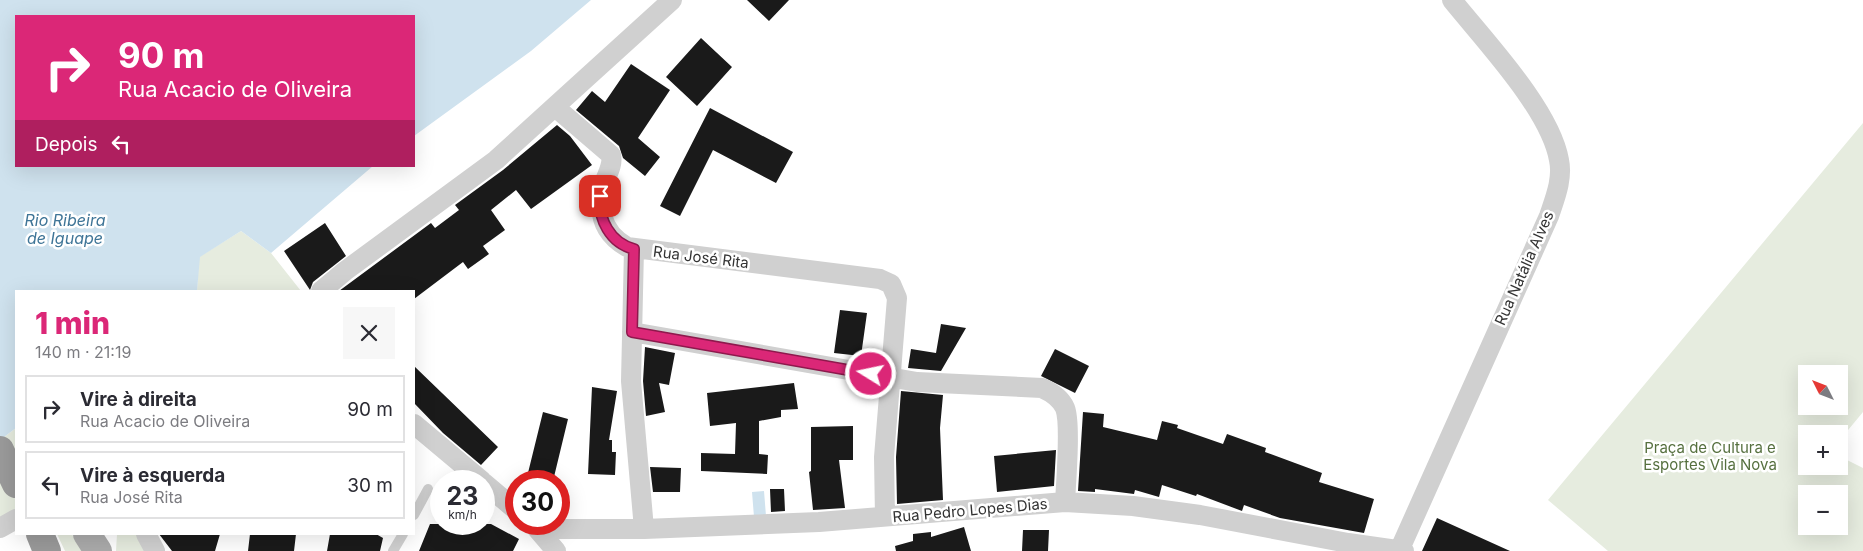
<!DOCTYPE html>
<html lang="pt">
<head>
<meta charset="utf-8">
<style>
	:root { --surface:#fff; --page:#f7f7f7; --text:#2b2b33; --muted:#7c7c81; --line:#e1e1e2; --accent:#db2777 }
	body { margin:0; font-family:Inter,sans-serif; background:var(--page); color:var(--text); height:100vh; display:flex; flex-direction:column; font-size:19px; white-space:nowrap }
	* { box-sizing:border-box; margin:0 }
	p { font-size:16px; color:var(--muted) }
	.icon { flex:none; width:28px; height:28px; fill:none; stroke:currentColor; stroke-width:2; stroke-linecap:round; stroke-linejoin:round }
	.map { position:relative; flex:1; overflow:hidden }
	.drawer { position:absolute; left:15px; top:290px; width:400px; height:245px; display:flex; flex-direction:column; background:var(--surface); border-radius:0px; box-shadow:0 5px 20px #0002 }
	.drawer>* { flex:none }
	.guide { position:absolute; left:15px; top:15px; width:400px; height:152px; border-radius:0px; box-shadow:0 5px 20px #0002; background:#db2777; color:#fff; overflow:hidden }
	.needle { width:32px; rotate:312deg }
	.fabs { position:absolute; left:1798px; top:365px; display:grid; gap:10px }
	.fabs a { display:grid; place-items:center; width:50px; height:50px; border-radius:0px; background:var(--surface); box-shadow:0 5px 20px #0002; font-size:25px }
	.speed { position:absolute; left:430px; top:470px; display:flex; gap:10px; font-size:25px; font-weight:700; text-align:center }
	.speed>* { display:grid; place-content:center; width:65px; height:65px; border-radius:50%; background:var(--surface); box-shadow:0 5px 20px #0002; line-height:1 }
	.speed small { font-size:12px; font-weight:400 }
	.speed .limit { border:8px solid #d22; background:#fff; color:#111 }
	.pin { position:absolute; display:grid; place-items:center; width:42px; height:42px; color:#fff; margin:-21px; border-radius:10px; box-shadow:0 2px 8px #0006 }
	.me { position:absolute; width:55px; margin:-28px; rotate:280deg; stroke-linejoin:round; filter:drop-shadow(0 0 4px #0008) }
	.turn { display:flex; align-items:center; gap:18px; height:105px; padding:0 20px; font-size:22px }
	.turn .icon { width:65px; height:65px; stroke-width:2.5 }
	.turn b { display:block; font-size:35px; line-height:42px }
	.then { display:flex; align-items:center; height:48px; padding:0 20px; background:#0003; gap:10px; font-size:19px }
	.round { display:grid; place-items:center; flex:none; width:52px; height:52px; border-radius:0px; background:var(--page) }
	.overview { display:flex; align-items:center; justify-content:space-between; height:85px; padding:0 20px }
	h1 { font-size:30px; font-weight:800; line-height:38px; color:var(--accent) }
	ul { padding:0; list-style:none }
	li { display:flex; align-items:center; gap:15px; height:68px; margin:0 10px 8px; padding:0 10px; border:2px solid var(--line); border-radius:0px }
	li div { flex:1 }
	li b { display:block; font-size:19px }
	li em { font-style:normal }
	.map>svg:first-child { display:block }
</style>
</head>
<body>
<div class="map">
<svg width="1863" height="551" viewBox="0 0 1863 551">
	<rect width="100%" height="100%" fill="#fff"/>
	<path fill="#e6ecdf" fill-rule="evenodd" d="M1863,123V412L1839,441V434H1806V466H1839V456L1863,468V551H1608L1548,500ZM1806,374H1839V406H1806ZM1806,494H1839V526H1806Z
		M241,231L271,253L301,291H197L199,257Z
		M16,428V517L0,526V440Z
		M57,534C77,534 77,535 89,551H65Z
		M117,534H139L148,551H116Z"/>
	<path fill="#cfe2ee" d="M0,0H591L531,51L414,136V16H16V166H373L271,253L241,231L200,257L197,291H16V428L0,440Z
		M764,491L766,516L754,517L752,492Z"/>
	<path fill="#1a1a1a" d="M747,0H789L769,21Z
		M701,38L732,67L697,106L666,77Z
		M631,64L670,90L638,138L660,157L645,176L623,158L619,146L576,110L592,91L605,102Z
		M710,108L793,152L776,183L713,150L680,216L660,206Z
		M557,125L570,136L592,165L531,209L516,190L491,210L505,230L483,246L489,254L468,269L463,262L414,299V291H339L431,223L435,228L459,210L455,205L503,170Z
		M325,223L346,256L313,282L310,290L284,251Z
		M840,310L867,313L861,356L834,353Z
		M941,324L966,328L941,371L908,368L911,349L936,353Z
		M645,347L675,353L669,385L659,383L665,412L646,416L643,381Z
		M1055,349L1089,366L1075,393L1041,376Z
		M414,366L498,447L481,465L443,433L414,403Z
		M794,383L798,409L781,410V417L759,421V454L768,455L767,474L701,471V453L735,454L736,423L710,426L707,393Z
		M592,387L617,391L609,440H612V452H616L615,475L588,474Z
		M901,391L943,395L940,428L943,500L897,504L896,457Z
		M543,412L568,419L553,481H526Z
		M1083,412L1104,414L1103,427L1157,440L1162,421L1178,425L1177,428L1223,444L1227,434L1266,448L1265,452L1322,473L1319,482L1374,499L1364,533L1280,518L1244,505L1242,511L1197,494L1196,496L1162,485L1159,497L1135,490L1134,494L1095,489V492L1078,491Z
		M853,426V460H839L845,508L813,510L809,472L811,471V427Z
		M1056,450L1054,486L997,492L994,456Z
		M650,467L681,468L680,492H653Z
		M770,489H784L785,511L771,512Z
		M1437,518L1510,551H1422Z
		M430,524H491L519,539L513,551H419Z
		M964,527L971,551H896L895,546L913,541V534L931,532V537Z
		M1023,530H1049L1048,551H1022Z
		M159,534H220L215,551H172Z
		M250,534H296L294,551H248Z
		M330,534H376L383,538L380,551H327Z"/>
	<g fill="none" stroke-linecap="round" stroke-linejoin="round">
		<path stroke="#d0d0d0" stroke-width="10" d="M414,515L428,489
			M393,551L403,534"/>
		<path stroke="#d0d0d0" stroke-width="20" d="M555,107L611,155C613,163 609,171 606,178C597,206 599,231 627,247L880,279L891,284L897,298L884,457L885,517
			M634,249L631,381L644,529
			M321,291L345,271L496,160L672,0
			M632,332L917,382L1042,388C1051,392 1061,399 1065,408C1071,423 1066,483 1065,502
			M414,424L482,481
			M484,483L516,510
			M533,524L556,551
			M0,528L16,519
			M539,529H644L819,522L1065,502L1133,506L1200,515L1348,543L1404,551
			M146,534L155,551
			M1399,551L1549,216C1555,198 1563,179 1559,160C1550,109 1484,40 1452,0"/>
		<path stroke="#ababab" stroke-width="28" d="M87,534L98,551"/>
		<path stroke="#9a9a9a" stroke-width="28" d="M0,450L16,484
			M40,534L47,551"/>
	</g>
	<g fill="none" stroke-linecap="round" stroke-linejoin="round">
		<defs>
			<path id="route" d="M600,196C598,219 610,243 634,249L632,332L871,374"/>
		</defs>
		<use href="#route" stroke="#8e194d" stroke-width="12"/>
		<use href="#route" stroke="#db2777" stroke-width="9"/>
	</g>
	<g text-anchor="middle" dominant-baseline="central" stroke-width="5" stroke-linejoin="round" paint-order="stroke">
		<g font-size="15" fill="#333" stroke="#fff">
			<text transform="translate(701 257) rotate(7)">Rua José Rita</text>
			<text transform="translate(1524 268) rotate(-66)">Rua Natália Alves</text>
			<text transform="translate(970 510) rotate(-5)">Rua Pedro Lopes Dias</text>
		</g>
		<g font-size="15" fill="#56703f" stroke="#fff">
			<text x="1710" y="447">Praça de Cultura e<tspan x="1710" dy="17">Esportes Vila Nova</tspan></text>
		</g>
		<g font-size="16" font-style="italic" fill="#3f7597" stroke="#fff">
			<text x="65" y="220">Rio Ribeira<tspan x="65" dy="18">de Iguape</tspan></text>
		</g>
	</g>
</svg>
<div class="fabs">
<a><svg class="needle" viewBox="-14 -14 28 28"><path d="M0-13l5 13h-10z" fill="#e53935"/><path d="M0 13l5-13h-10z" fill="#7c7c81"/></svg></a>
<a>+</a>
<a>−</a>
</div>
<div class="speed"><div>23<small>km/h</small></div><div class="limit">30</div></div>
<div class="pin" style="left:600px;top:196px;background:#d93025"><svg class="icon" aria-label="arrive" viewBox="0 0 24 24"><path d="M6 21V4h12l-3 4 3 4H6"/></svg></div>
<svg class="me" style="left:871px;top:374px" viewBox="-20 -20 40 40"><circle r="17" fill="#db2777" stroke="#fff" stroke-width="3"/><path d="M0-11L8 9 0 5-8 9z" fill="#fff"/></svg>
<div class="guide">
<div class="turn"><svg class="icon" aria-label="right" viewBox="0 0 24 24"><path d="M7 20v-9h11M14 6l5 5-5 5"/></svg><div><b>90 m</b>Rua Acacio de Oliveira</div></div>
<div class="then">Depois<svg class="icon" aria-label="left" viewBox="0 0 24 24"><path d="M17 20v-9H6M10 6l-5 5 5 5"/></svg></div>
</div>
<section class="drawer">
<div class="overview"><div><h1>1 min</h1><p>140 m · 21:19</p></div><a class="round"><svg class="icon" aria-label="close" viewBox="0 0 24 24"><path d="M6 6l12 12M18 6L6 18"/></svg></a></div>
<ul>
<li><svg class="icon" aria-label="right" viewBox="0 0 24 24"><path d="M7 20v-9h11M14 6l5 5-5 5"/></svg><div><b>Vire à direita</b><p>Rua Acacio de Oliveira</p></div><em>90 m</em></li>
<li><svg class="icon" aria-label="left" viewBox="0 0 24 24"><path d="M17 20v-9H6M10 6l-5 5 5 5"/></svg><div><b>Vire à esquerda</b><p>Rua José Rita</p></div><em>30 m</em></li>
</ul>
</section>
</div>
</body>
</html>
